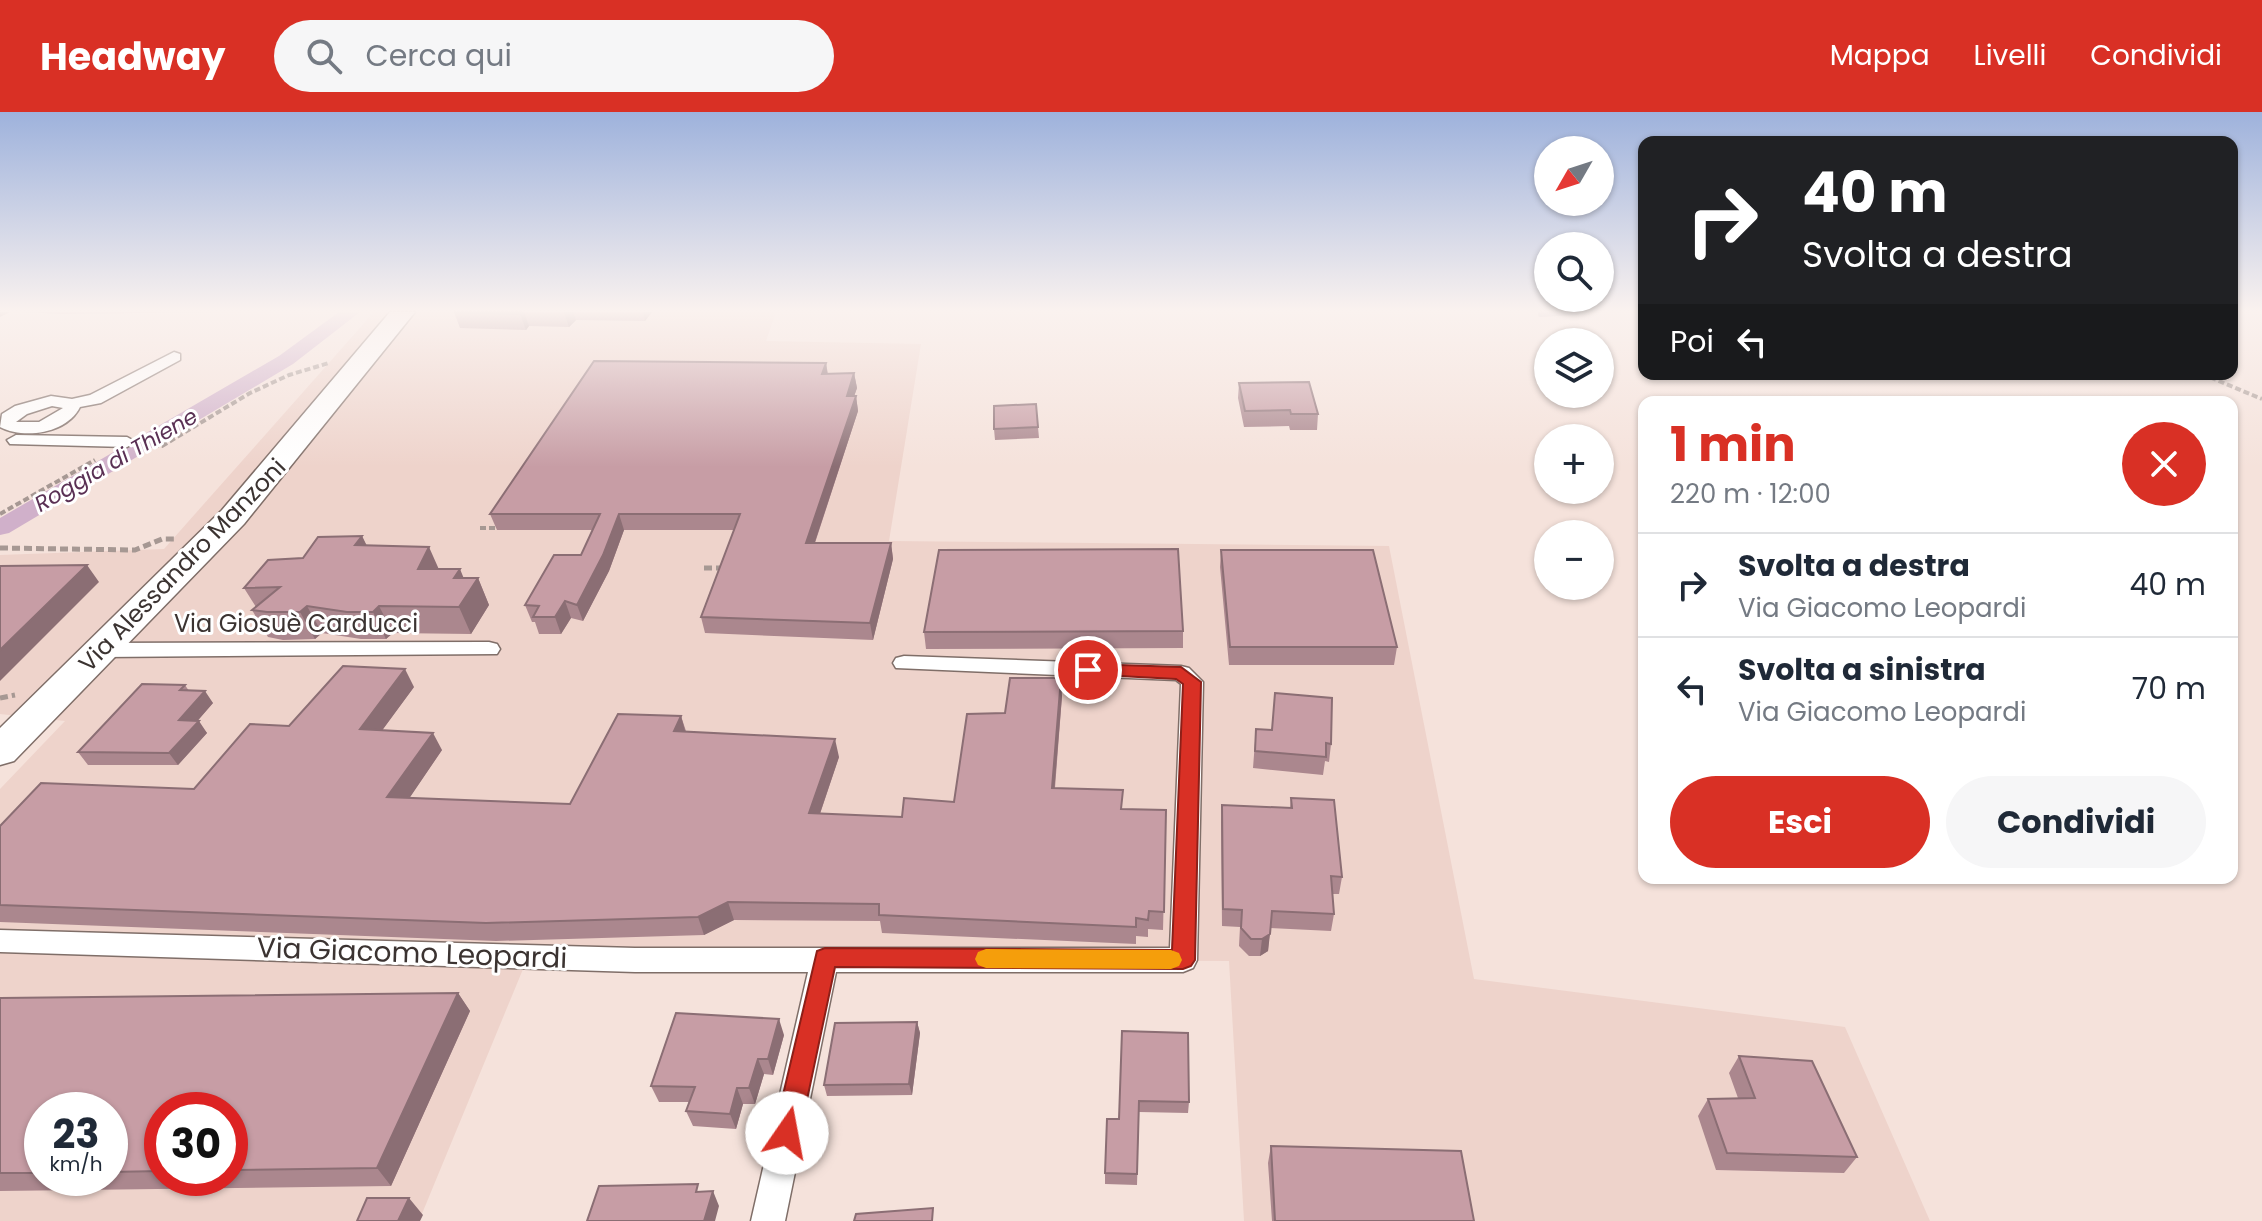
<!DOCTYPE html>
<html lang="it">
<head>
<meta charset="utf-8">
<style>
	:root { --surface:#fff; --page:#f6f6f7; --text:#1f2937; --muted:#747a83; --line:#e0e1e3; --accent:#d93025 }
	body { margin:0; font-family:Poppins,sans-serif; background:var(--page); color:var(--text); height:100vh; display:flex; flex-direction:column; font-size:30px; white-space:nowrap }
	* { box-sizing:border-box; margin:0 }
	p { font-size:26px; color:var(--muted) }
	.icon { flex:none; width:44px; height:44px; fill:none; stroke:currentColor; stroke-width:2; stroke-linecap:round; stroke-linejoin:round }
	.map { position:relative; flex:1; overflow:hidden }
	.side { position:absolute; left:1638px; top:284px; width:600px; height:488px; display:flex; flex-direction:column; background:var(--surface); border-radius:16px; box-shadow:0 2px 6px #0004 }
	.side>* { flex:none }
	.guide { position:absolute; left:1638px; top:24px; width:600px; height:244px; border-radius:16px; box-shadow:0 2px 6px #0004; background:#202124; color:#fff; overflow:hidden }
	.needle { width:52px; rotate:231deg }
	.controls { position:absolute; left:1534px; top:24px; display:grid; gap:16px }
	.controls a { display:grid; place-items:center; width:80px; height:80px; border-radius:50%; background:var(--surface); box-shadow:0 2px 6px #0004; font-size:40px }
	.speed { position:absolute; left:24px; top:980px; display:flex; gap:16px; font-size:40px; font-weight:700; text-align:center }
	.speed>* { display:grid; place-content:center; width:104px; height:104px; border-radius:50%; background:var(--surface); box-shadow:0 2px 6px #0004; line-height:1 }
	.speed small { font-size:20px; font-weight:400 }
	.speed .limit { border:12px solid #d22; background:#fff; color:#111 }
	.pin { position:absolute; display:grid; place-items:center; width:68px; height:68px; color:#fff; margin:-34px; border:4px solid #fff; border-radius:50%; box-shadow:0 2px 8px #0007 }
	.me { position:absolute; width:88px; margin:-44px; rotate:12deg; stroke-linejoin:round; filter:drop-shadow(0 0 6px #0008) }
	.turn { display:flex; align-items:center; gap:28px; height:168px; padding:0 32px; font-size:36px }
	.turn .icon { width:104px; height:104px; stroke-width:2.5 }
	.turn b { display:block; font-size:56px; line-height:68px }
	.then { display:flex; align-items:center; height:76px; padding:0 32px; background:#0003; gap:16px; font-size:30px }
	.round { display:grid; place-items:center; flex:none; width:84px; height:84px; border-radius:42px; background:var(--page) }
	.head { display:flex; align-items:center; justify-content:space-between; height:136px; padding:0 32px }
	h1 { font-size:48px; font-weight:700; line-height:60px; color:var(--accent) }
	.cta { display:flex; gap:16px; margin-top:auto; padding:16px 32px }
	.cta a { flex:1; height:92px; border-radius:48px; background:var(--accent); color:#fff; font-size:32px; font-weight:700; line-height:92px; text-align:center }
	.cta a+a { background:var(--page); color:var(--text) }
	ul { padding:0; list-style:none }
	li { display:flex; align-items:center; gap:24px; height:104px; padding:0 32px; border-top:2px solid var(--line) }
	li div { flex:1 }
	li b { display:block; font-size:30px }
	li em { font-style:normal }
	header { display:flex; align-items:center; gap:48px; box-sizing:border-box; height:112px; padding:0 40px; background:var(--accent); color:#fff }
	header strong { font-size:38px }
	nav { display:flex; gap:44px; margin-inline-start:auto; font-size:28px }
	.search { width:560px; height:72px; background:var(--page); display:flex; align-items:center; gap:20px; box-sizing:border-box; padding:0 28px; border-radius:44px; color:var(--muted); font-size:30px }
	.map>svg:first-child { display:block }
</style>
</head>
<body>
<header>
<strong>Headway</strong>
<div class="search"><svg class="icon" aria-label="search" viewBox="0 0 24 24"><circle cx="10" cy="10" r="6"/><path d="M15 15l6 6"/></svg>Cerca qui</div>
<nav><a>Mappa</a><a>Livelli</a><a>Condividi</a></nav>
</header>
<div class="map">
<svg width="2262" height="1109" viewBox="0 0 2262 1109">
	<rect width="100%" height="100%" fill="#f5e2db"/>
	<path fill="#eed3cb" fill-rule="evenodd" d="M374,200H776L766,229L921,232L889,429L1389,434L1474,867L1845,915L1930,1109H1244L1229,849L528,845L419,1109H0V677L65,609L0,602V443L164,437ZM42,998H110V1066H42ZM162,998H230V1066H162Z"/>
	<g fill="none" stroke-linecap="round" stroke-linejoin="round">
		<path stroke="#a38a9c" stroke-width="6" d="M1541,202L1577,200"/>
		<path fill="#d0b0ca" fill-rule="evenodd" d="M339,200H360L293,252L9,421L0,423V406L279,244Z"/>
		<defs>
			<path id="minor" d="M174,240L180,242V248L101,291L80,295C67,321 25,328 0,315L2,302L15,294L51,284L72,287L90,283ZM52,294L63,296L39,310H16L27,302Z
				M16,323L127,325L136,330L127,335L10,332L7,328Z
				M489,530L497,532L500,537L497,542L102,545L94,543L91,538L94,533L102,531Z
				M904,544L1181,554L1189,556L1203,570L1197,848L1193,856L1183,860H836L785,1109H751L808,860H635L0,840V818L635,836H1170L1181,572L1176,568L896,556L893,551L896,546Z"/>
			<path id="primary" d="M390,200H415L244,412L14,649L0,653V616L222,398Z"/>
		</defs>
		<use href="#minor" stroke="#7f6e68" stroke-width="3"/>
		<use href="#primary" stroke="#7f6e68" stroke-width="3"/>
		<path stroke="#a69893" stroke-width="4" stroke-dasharray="6 3" stroke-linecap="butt" d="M2202,262L2262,287
			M144,332L162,334L250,281L289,263L329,251
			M0,402L95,348
			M480,416H499"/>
		<path stroke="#a69893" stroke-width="5" stroke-dasharray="8 4" stroke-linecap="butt" d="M0,436L135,438L162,427H177
			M704,456H723
			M0,586L15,583"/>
		<use href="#minor" fill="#fff" fill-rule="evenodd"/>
		<use href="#primary" fill="#fff" fill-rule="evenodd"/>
	</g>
	<path fill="#ab878e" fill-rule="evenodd" d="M25,200H215L61,202Z
		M454,200H652L645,209L576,208L569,215L529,214L526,218L460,216Z
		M826,251L828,262L854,261L857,276L854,284H856L858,299L815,431H891L893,447L873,528L705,521L701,505L734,418H624L609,459L583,509L571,506L561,522H539L535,510H532L525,493L581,443L592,418H497L490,402Z
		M1239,271L1318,302L1317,318H1290L1289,314L1244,315L1238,286Z
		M1038,315L1039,326L995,328L994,317Z
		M362,424L366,433L464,466H478L489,493L471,522L393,521L386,527H361L322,521L315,527L283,528L268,525L252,498L256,495L244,476L303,446Z
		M1221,438L1397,535L1394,553H1229L1220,455Z
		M1183,519V536L926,537L924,520Z
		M185,573L189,579L213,591L197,609L207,621L178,653H88L78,640Z
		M414,575L382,618L442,638L409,686L570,692L681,604L686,619L839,645L820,702L902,705L954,690L1005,601L1062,584L1055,676L1123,697L1166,698L1163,818L1148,817V825L1136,824V832L882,821L880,809L734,808L704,823L496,829L0,810V714L194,677L289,614Z
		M1256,617L1331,632L1329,650L1325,649L1323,663L1253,656Z
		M1291,686L1342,765L1339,782H1332L1334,802L1331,819L1270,816L1268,839L1260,844H1249L1239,834L1240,815L1222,814L1221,710L1222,693L1290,696Z
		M458,881L470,899L391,1074L0,1079V886ZM42,998H110V1066H42ZM162,998H230V1066H162Z
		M917,910L920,921L912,983L827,984L824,973Z
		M1122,919L1189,990L1188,1001L1139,1000L1137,1073L1105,1072V1061L1119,1007Z
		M784,923L773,963L764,962L755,992H743L736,1017L693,1014L686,999L689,990H659L651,974Z
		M1739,944L1857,1045L1844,1061L1716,1058L1698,1004L1708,987L1738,986L1729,961Z
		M1271,1034L1474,1109H1272L1268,1051Z"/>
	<path fill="#8b6e74" d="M0,200H10L0,205Z
		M522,200H524L529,214L526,218L520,202Z
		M564,200H573L576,208L569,215Z
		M643,200H652L645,209Z
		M826,251L828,266L822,262Z
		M854,261L857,276L849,299L847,284Z
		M856,284L858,299L809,448L806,431Z
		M619,402L624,418L609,459L583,509L577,493Z
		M362,424L375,450L355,433Z
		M891,431L893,447L873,528L870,511Z
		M429,435L441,462L418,457Z
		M87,453L99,470L0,569V538Z
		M460,457L469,479L478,466L489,493L471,522L459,495L454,466Z
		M565,489L571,506L561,522L555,505Z
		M307,494L322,521L315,527L300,500Z
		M379,494L393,521L386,527L373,500Z
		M405,557L414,575L370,635L360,617Z
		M1061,566L1062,584L1053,694L1052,676Z
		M205,579L213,591L188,620L179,608Z
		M681,604L686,622L674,619Z
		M199,609L207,621L178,653L169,641Z
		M433,621L442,638L398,703L387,685Z
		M835,627L839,645L814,719L809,701Z
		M728,790L734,808L704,823L698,805Z
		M1270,822L1268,839L1260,844L1262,827Z
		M458,881L470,899L391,1074L377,1056Z
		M779,907L784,923L773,963L768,947Z
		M917,910L920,921L912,983L909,972Z
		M758,947L764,962L755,992L749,976Z
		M737,976L743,992L736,1017L730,1002Z
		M713,1079L719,1094L715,1109H704Z
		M409,1086L423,1103L420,1109H398Z"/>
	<path fill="#c79da5" stroke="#8b6e74" stroke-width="2" d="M454,200H522L520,202Z
		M594,249L826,251L822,262L854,261L847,284H856L806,431H891L870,511L701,505L740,402H619L603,443L577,493L565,489L555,505H533L539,494L525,493L554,443H581L600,402H490Z
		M1309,270L1318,302H1291L1290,298L1245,299L1239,271Z
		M1036,292L1038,315L994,317V294Z
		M362,424L355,433L429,435L418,457H460L454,466H478L459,495L379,494L373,500H347L307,494L300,500H267L252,498L280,475L244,476L268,448L303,446L318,425Z
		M1178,437L1183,519L924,520L939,438Z
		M1221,438H1373L1397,535H1230Z
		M87,453L0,538V454Z
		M343,554L405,557L360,617L433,621L387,685L570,692L618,602L681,604L674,619L835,627L809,701L902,705L904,686L954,690L967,602L1005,601L1010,566H1061L1052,676L1123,678L1121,697L1166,698L1164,800L1149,799L1148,808L1136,806V815L879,803V792L728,790L698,805L486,811L0,793V714L41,671L194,677L250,612L289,614Z
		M142,572L185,573L180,578L205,579L179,608L199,609L169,641L78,640Z
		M1275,581L1332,586L1331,632L1326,631V645L1255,639L1256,617L1272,618Z
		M1291,686L1334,688L1342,765L1331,764L1334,802L1272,799L1270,822L1262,827H1251L1241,816L1242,798L1223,797L1222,693L1292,696Z
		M458,881L377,1056L230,1058V998H162V1059L110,1060V998H42V1061H0V886Z
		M676,901L779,907L768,947H758L749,976H737L730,1002L686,999L695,975L651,974Z
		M917,910L909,972L824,973L835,911Z
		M1122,919L1188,921L1189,990L1139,989L1137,1062L1105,1061L1107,1007H1119Z
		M1739,944L1812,949L1857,1045L1727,1041L1708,987L1755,986Z
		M1271,1034L1461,1039L1474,1109H1275Z
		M698,1072L696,1080L713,1079L704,1109H587L599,1074Z
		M367,1086H409L398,1109H357Z
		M933,1096L932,1109H854L856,1102Z"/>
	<linearGradient id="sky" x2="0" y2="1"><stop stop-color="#9eb2dc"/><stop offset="0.56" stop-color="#faf2ef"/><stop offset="1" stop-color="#faf2ef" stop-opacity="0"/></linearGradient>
	<rect width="2262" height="355" fill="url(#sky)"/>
	<path fill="#d93025" stroke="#8d1f18" stroke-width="2" d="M1088,552L1181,555L1201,570L1195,848L1191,854L1183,857L835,855L800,1021L796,1030L787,1033L778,1030L774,1021L817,839L825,836L1172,838L1183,572L1176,567L1082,562L1079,558L1082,554Z"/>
	<path fill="#f59e0b" d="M986,837L1171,838L1179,841L1182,848L1179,854L1171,857L986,856L978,853L975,847L978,840Z"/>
	<g text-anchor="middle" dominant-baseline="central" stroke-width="6" stroke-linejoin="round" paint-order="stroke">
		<g font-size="22" font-style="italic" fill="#5a3054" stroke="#fff">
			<text transform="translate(116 348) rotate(-30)">Roggia di Thiene</text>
		</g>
		<g font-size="24" fill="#3b3331" stroke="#fff">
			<text transform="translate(182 453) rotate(-46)">Via Alessandro Manzoni</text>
			<text x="296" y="511">Via Giosuè Carducci</text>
		</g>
		<g font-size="28" fill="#3b3331" stroke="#fff">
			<text transform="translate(412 841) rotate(2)">Via Giacomo Leopardi</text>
		</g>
	</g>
</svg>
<div class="controls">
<a><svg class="needle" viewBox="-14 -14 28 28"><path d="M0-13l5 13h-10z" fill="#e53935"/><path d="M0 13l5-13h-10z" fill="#747a83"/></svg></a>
<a><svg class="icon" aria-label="search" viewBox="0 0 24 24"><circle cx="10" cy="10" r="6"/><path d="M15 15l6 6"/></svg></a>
<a><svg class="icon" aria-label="layers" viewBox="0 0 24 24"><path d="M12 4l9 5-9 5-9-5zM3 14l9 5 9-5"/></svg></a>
<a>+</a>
<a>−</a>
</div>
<div class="speed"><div>23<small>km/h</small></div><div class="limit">30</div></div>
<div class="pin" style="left:1088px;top:558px;background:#d93025"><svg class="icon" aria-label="arrive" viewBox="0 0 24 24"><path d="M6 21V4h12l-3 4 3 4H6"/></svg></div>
<svg class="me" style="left:787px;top:1021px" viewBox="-20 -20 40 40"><circle r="19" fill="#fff"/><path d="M0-13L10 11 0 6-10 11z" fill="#d93025"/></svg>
<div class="guide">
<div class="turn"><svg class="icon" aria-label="right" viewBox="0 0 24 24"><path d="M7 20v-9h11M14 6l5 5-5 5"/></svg><div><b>40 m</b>Svolta a destra</div></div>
<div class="then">Poi<svg class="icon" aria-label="left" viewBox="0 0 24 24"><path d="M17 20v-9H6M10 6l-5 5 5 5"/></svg></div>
</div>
<section class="side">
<div class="head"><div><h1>1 min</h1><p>220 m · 12:00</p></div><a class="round" style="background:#d93025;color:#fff"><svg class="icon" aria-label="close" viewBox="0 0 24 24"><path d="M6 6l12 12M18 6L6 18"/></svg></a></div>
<ul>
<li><svg class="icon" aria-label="right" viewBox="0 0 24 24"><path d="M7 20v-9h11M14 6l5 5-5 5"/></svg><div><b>Svolta a destra</b><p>Via Giacomo Leopardi</p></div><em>40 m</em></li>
<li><svg class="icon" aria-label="left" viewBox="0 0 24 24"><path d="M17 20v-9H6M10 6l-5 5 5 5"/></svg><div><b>Svolta a sinistra</b><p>Via Giacomo Leopardi</p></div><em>70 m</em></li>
</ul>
<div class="cta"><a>Esci</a><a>Condividi</a></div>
</section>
</div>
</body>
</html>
